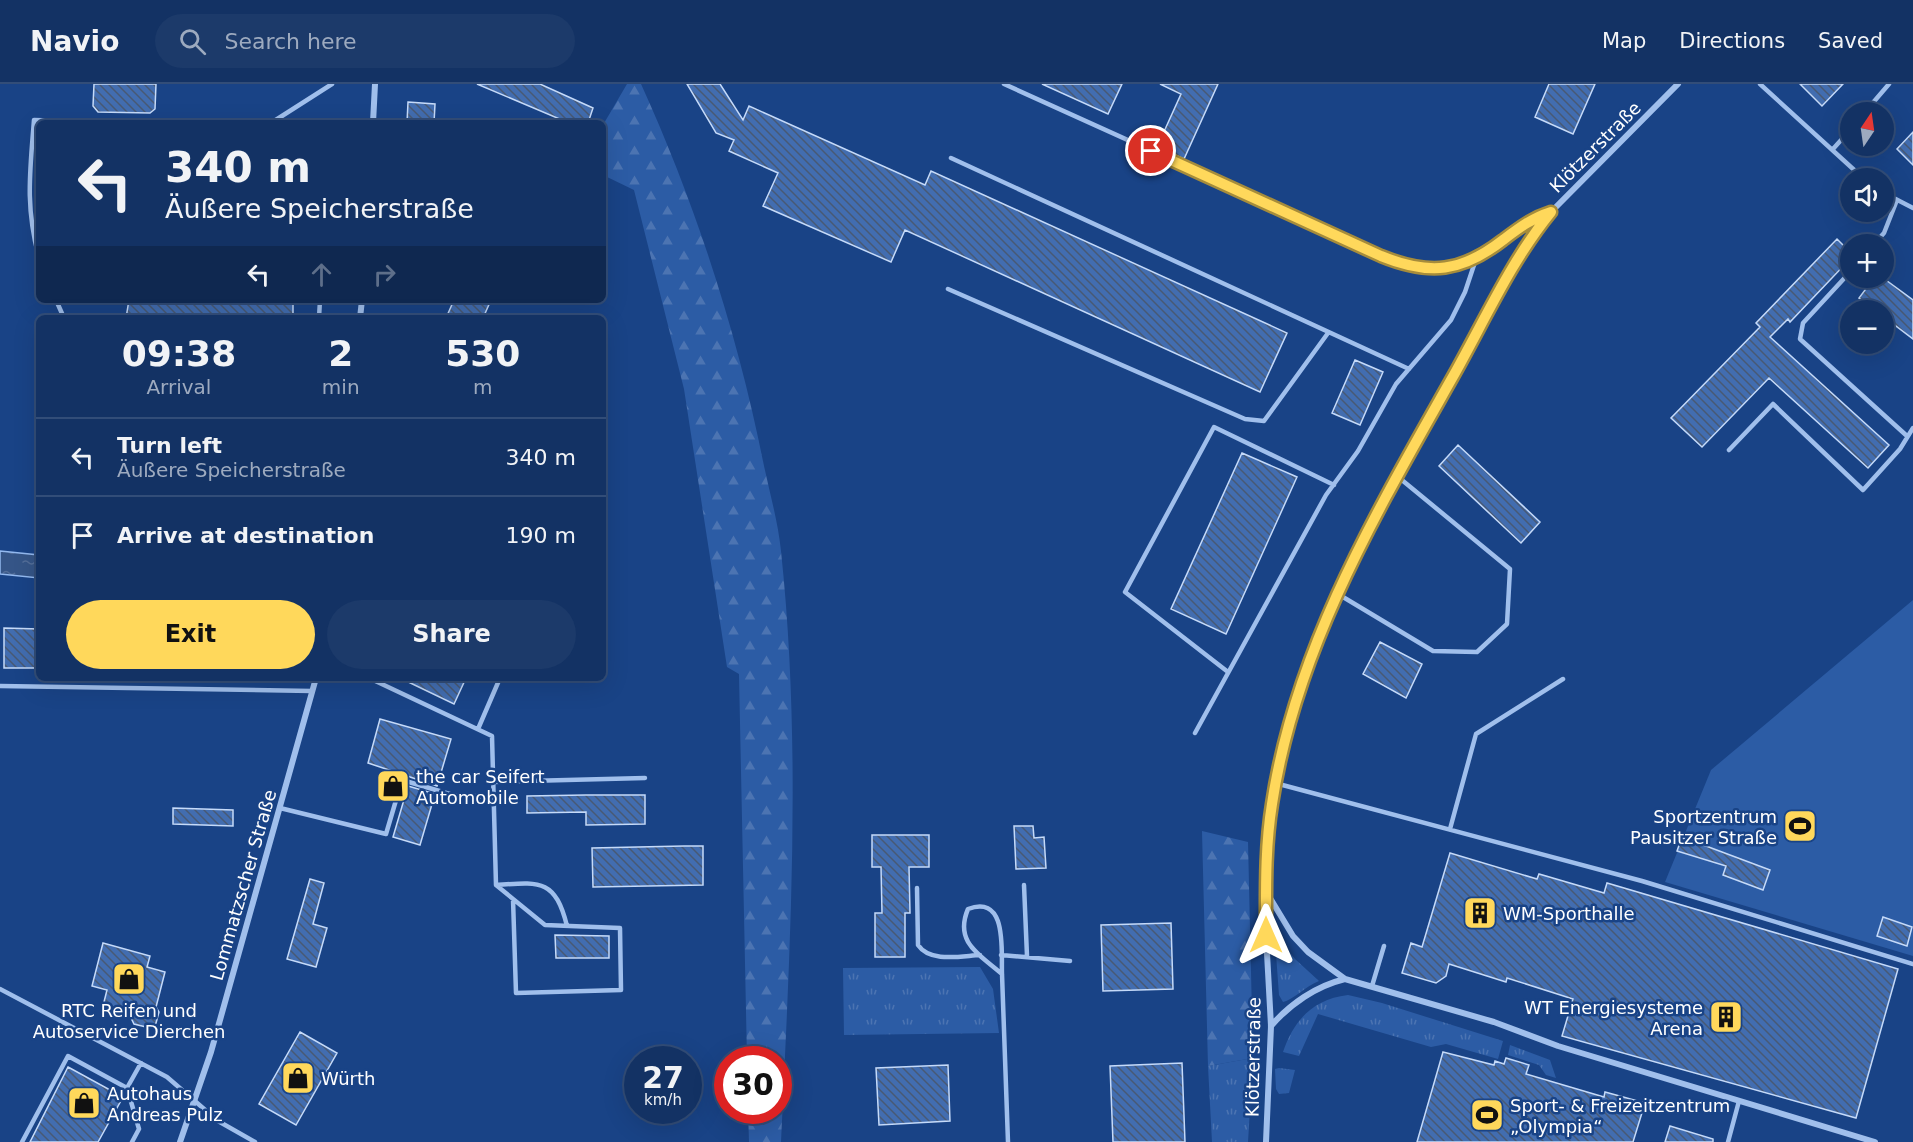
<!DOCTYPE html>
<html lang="en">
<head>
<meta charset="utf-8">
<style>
	:root { --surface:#133264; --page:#1c3a6a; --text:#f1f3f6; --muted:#9daabf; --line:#324d78; --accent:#ffd85b }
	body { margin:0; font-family:"DejaVu Sans",sans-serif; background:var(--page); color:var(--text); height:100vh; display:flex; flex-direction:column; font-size:22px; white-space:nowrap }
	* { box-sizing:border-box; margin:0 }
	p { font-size:20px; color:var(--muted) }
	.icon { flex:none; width:33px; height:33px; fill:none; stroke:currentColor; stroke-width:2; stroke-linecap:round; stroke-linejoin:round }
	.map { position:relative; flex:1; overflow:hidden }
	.sheet { position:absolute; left:36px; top:231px; width:570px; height:366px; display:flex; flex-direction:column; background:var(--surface); border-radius:9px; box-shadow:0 6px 24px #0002,0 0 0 2px var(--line) }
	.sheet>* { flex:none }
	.hud { position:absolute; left:36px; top:36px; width:570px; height:183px; border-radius:9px; box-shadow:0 6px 24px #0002,0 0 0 2px var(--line); background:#133264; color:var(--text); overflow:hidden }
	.needle { width:39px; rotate:13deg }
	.fabs { position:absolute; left:1840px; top:18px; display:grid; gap:12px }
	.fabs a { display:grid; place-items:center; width:54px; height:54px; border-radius:50%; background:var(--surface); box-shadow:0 6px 24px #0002,0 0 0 2px var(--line); font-size:30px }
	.speed { position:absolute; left:624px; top:962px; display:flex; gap:12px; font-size:30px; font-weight:700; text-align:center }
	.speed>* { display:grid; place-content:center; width:78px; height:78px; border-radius:50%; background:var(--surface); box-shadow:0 6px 24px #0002,0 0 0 2px var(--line); line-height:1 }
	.speed small { font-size:15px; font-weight:400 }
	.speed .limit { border:9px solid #d22; background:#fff; color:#111 }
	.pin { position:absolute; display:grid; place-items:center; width:51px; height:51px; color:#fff; margin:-26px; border:3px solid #fff; border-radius:50%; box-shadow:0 2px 6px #0007 }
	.me { position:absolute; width:66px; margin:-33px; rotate:0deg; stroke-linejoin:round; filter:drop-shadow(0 0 4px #0008) }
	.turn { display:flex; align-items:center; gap:21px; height:126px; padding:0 30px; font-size:27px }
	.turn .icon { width:78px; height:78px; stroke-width:2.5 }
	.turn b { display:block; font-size:42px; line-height:51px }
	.lanes { display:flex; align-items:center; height:57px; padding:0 30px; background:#0003; justify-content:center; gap:30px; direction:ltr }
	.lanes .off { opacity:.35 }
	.eta { display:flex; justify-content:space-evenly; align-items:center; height:102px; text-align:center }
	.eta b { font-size:36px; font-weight:600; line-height:42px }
	.cta { display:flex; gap:12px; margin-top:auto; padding:12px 30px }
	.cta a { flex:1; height:69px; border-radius:36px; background:var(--accent); color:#111; font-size:24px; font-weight:600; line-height:69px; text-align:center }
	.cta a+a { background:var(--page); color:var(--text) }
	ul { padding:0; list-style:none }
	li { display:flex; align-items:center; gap:18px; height:78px; padding:0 30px; border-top:2px solid var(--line) }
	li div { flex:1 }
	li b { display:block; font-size:22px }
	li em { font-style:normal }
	header { display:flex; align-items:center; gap:36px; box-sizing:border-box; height:84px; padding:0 30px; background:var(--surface); border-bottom:2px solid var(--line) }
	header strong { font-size:28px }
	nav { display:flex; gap:33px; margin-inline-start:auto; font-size:21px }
	.search { width:420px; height:54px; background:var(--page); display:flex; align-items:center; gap:15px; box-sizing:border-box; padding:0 21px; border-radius:33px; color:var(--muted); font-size:22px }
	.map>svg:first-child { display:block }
</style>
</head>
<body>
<header>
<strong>Navio</strong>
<div class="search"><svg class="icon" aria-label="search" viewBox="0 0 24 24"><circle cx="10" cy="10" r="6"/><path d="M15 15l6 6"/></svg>Search here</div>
<nav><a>Map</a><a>Directions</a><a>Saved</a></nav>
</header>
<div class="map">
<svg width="1913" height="1058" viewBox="0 0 1913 1058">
	<defs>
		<pattern id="grass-tufts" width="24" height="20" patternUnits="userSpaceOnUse" patternTransform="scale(1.5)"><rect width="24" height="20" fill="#2c5ca5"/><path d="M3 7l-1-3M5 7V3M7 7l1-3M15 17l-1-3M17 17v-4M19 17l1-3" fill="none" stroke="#4c74b2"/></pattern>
		<pattern id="forest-firs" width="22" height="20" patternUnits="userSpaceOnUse" patternTransform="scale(1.5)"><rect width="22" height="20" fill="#2c5ca5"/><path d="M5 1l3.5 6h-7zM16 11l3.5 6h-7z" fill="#4c74b2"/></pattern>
		<pattern id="water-ripples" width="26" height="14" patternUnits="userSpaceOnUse" patternTransform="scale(1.5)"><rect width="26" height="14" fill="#355587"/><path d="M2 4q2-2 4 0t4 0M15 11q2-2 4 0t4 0" fill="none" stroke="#536e99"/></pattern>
		<pattern id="building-back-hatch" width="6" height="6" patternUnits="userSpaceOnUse" patternTransform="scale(1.5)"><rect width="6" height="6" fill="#426db0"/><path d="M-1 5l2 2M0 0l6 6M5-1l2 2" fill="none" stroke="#485974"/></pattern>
	</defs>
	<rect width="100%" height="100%" fill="#194386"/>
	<path fill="url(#grass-tufts)" d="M1279,855L1295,875L1319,897C1306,902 1293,916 1283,918L1279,911L1275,856Z
		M980,883L993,905L999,949L844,951L843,884Z
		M1348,911L1382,919L1503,957L1498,975L1446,960L1431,963L1318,930L1299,972L1283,968C1294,936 1313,915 1348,911Z
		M1510,961L1550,976L1556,994L1546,991L1539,981L1508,971Z
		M1253,974L1248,1058H1212L1208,982Z
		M1279,984L1295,986L1289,1009L1279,1010L1276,1005L1275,985Z"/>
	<path fill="url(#forest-firs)" d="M627,0H641C696,121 738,251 764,382C770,410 778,438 781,467C802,664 790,861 781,1058H749L748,1026H778V975H747L739,590L727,583L684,305L634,106L603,91V41Z
		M1202,747L1248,758L1253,974L1208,982Z"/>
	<path fill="#2c5ca5" d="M1913,516V872L1665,798L1711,686Z"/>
	<path fill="url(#water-ripples)" stroke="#93b9ef" stroke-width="1.5" d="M0,467L39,471V494L0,490Z"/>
	<path fill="url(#building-back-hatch)" stroke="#c5daf9" stroke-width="1.5" d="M94,0H156L155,25L150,29L98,28L93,22Z
		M477,0H540L593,24L588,39H569Z
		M687,0H720L743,36L749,22L925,101L931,87L1287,249L1260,308L905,146L891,178L763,122L778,89L729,67L734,56L716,49Z
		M1042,0H1122L1108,30Z
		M1160,0H1218L1184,75L1157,63L1181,10Z
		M1549,0H1595L1573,50L1535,33Z
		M1800,0H1843L1822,22Z
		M408,18L435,20L434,39H407Z
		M1913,48V81L1897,65Z
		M1837,155L1851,169V174L1790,238L1788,235L1770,253L1889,361L1868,384L1769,294L1702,363L1671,334L1760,243L1756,239Z
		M1874,194H1883L1913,216V255L1884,233V226H1875L1859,214Z
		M129,216H293V234H126Z
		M454,216H491L483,234H446Z
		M1355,276L1383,288L1360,341L1332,329Z
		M1458,361L1540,438L1521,459L1439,382Z
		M1242,369L1297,393L1226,550L1171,525Z
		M4,544L39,545V584H4Z
		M1380,558L1422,580L1406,614L1363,590Z
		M400,594H466L454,620Z
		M380,635L451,655L437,702L368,679Z
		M408,702L435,710L420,761L393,753Z
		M586,711H645V740L586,741V728L527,729V712Z
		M173,724L233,726V742L173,740Z
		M1014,742H1033L1034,754L1044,753L1046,784L1016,785Z
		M872,751H929V783H909L910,829H905V873H875V829H882L881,783H872Z
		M1682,753L1770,786L1763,806L1723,791L1726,782L1677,767Z
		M684,762H703V801L593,803L592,764Z
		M1450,769L1537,795L1539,790L1604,809L1607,799L1898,885L1856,1034L1562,952L1573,915L1507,894L1506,898L1449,880L1446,892L1436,899L1402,889L1411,859L1422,863Z
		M310,795L324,799L313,840L327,844L316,883L287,875Z
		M1883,833L1912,843L1907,862L1877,852Z
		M1171,839L1173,905L1103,907L1101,841Z
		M555,851L609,852V874H556Z
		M103,859L150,872L147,883L165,888L156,923L159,928L156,939L150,944L134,940L131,934L102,926L107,906L92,902Z
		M300,948L337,969L296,1041L259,1020Z
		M1443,968L1494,981L1495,977L1504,980L1506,974L1529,981L1526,990L1604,1013L1605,1008L1645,1019L1633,1058H1417Z
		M1182,979L1185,1058H1113L1110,982Z
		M948,981L950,1037L879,1041L876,984Z
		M68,983L123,1013L98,1058H30Z
		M1670,1042L1713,1055V1058H1665Z"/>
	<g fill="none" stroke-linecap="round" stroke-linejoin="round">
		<path stroke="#a0bfec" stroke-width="4.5" d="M1004,0L1402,180C1447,190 1471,181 1507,154C1522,142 1533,133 1551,128
			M1760,0L1863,94
			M1865,28L1889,0
			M271,39L332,0
			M1833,65L1851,45
			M951,74L1409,285
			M1884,109L1913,124
			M1874,160L1884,149L1897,116
			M39,174C25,122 30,88 34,36L136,39
			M1851,187L1803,239L1800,255L1907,352
			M948,205L1245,335L1264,337L1328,249
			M56,216L64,234
			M319,234L320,216
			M1729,366L1773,320L1863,406L1900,365L1913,344
			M1338,510L1433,567L1477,568L1507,540L1510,485L1397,392
			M1228,588L1125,508L1214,343L1334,401
			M369,594L492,652L496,801L545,841L620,844L621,906L516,909L513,815
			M0,602L312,607
			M478,645L500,594
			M1195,649L1326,411L1358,367L1396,300L1451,236L1465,208L1476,175
			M493,698L645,694
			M1275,699L1642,797L1913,880
			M280,724L386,750L402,696L453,711L493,713
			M1450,745L1476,650L1563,595
			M496,801C539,798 555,794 567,842
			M1024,801L1027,872
			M917,804L918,861C930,879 961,872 980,871
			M1001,871L1070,877
			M1002,890C979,870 954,858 968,825C1008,810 1001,867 1002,890L1008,1058
			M1372,902L1384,862
			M0,905L167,993L218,1037L255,1058
			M127,1004L141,979
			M22,1058L68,972L127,1004L139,1045L132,1058
			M1728,1058L1739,1017"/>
		<path stroke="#a0bfec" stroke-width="6" d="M373,39L375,0
			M360,234L362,216
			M1267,809L1293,852L1308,868L1345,895L1494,938L1558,962L1875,1058
			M1271,942C1290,920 1316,902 1345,895
			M180,1058L211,968L316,594
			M1266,1058L1271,942L1266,851L1267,763L1271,723L1283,662L1316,557L1397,392L1522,171L1551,128L1678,0"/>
	</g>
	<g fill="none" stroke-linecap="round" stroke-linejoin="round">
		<defs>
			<path id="route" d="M1151,67L1381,172C1430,192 1462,188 1503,156C1519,144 1532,134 1551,128C1510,178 1483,240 1451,296C1376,429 1295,566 1272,720C1265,763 1266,807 1266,851"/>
		</defs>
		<use href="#route" stroke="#a68c3b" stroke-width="15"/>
		<use href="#route" stroke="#ffd85b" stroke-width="10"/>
	</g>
	<defs>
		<symbol id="shop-square" viewBox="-11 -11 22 22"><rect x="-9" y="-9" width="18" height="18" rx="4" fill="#ffd85b" stroke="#194386"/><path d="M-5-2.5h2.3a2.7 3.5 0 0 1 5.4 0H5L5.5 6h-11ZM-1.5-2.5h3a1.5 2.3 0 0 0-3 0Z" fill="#111"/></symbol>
		<symbol id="stadium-square" viewBox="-11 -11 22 22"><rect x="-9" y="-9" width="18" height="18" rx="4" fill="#ffd85b" stroke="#194386"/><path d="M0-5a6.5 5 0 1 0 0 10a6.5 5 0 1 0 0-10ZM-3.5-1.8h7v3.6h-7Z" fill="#111"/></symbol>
		<symbol id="building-square" viewBox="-11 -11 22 22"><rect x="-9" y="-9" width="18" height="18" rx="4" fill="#ffd85b" stroke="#194386"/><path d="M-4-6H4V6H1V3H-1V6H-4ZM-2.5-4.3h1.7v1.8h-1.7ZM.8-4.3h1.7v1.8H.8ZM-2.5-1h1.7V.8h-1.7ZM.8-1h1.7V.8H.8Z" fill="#111"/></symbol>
	</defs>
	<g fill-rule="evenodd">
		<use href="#shop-square" x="374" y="683" width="38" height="38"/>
		<use href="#stadium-square" x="1781" y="723" width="38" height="38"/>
		<use href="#building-square" x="1461" y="810" width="38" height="38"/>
		<use href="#shop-square" x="110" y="876" width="38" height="38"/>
		<use href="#building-square" x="1707" y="914" width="38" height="38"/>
		<use href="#shop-square" x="279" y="975" width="38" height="38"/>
		<use href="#shop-square" x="65" y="1000" width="38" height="38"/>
		<use href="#stadium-square" x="1468" y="1012" width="38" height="38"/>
	</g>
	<g text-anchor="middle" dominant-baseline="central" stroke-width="5" stroke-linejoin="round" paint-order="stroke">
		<g font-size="18" fill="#fff" stroke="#194386">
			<text transform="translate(1595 63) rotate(-45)">Klötzerstraße</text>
			<text transform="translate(243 801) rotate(-74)">Lommatzscher Straße</text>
			<text transform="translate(1253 973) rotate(-89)">Klötzerstraße</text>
		</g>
		<g font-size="18" fill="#fff" stroke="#194386" text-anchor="start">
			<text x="416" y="692">the car Seifert<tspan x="416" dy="21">Automobile</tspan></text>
			<text x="1777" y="732" text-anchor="end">Sportzentrum<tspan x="1777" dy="21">Pausitzer Straße</tspan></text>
			<text x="1503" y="829">WM-Sporthalle</text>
			<text x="1703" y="923" text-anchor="end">WT Energiesysteme<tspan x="1703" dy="21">Arena</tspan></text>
			<text x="129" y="926" text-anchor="middle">RTC Reifen und<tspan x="129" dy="21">Autoservice Dierchen</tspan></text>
			<text x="321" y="994">Würth</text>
			<text x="107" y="1009">Autohaus<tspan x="107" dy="21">Andreas Pulz</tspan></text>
			<text x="1510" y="1021">Sport- &amp; Freizeitzentrum<tspan x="1510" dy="21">„Olympia“</tspan></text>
		</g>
	</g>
</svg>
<div class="fabs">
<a><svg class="needle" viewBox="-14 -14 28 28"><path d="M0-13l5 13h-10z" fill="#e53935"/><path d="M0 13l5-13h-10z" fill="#9daabf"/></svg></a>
<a><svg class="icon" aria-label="sound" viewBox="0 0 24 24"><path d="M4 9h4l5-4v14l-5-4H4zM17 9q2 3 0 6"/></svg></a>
<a>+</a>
<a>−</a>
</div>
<div class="speed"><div>27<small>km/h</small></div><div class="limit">30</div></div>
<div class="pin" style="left:1151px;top:67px;background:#d93025"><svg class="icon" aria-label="arrive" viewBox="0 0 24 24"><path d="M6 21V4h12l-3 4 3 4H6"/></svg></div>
<svg class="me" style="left:1266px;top:851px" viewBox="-20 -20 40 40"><path d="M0-17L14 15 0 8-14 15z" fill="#ffd85b" stroke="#fff" stroke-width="4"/></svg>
<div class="hud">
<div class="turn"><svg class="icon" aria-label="left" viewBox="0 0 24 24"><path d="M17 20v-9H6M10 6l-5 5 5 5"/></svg><div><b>340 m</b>Äußere Speicherstraße</div></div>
<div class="lanes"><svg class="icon" aria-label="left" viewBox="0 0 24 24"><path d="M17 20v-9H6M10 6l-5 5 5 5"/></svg><svg class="icon off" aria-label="ahead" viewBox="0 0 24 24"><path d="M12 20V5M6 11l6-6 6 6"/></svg><svg class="icon off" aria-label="right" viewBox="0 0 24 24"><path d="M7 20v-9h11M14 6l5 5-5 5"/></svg></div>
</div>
<section class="sheet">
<div class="eta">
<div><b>09:38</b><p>Arrival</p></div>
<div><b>2</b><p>min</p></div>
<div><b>530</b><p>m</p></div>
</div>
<ul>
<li><svg class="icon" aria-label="left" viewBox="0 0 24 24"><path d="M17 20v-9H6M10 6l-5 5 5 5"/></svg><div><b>Turn left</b><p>Äußere Speicherstraße</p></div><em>340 m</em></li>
<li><svg class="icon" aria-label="arrive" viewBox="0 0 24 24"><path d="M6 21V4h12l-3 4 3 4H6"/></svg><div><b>Arrive at destination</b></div><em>190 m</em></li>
</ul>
<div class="cta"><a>Exit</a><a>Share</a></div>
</section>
</div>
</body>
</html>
